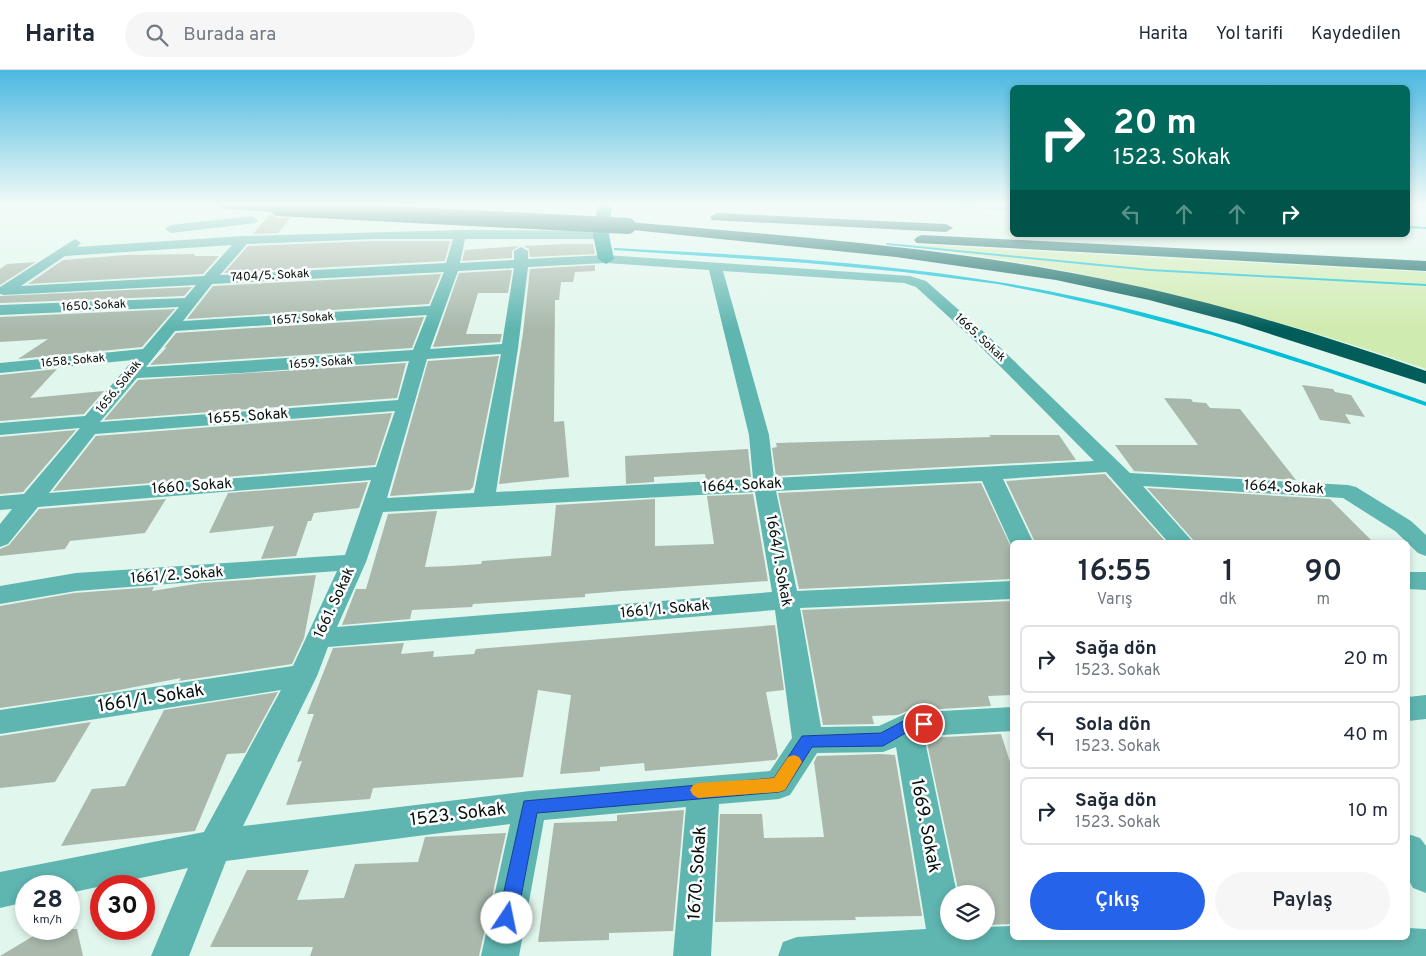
<!DOCTYPE html>
<html lang="tr">
<head>
<meta charset="utf-8">
<style>
	:root { --surface:#fff; --page:#f6f6f7; --text:#1f2937; --muted:#747a83; --line:#e0e1e3; --accent:#2563eb }
	body { margin:0; font-family:Overpass,sans-serif; background:var(--page); color:var(--text); height:100vh; display:flex; flex-direction:column; font-size:19px; white-space:nowrap }
	* { box-sizing:border-box; margin:0 }
	p { font-size:16px; color:var(--muted) }
	.icon { flex:none; width:28px; height:28px; fill:none; stroke:currentColor; stroke-width:2; stroke-linecap:round; stroke-linejoin:round }
	.map { position:relative; flex:1; overflow:hidden }
	.details { position:absolute; left:1010px; top:470px; width:400px; height:400px; display:flex; flex-direction:column; background:var(--surface); border-radius:8px; box-shadow:0 2px 8px #0003 }
	.details>* { flex:none }
	.hud { position:absolute; left:1010px; top:15px; width:400px; height:152px; border-radius:8px; box-shadow:0 2px 8px #0003; background:#00695c; color:#fff; overflow:hidden }
	.tools { position:absolute; left:940px; top:815px; display:grid; gap:10px }
	.tools a { display:grid; place-items:center; width:55px; height:55px; border-radius:50%; background:var(--surface); box-shadow:0 2px 8px #0003; font-size:25px }
	.speed { position:absolute; left:15px; top:805px; display:flex; gap:10px; font-size:25px; font-weight:700; text-align:center }
	.speed>* { display:grid; place-content:center; width:65px; height:65px; border-radius:50%; background:var(--surface); box-shadow:0 2px 8px #0003; line-height:1 }
	.speed small { font-size:12px; font-weight:400 }
	.speed .limit { border:8px solid #d22; background:#fff; color:#111 }
	.pin { position:absolute; display:grid; place-items:center; width:42px; height:42px; color:#fff; margin:-21px; border:2px solid #fff; border-radius:50%; box-shadow:0 1px 5px #0007 }
	.me { position:absolute; width:55px; margin:-28px; rotate:11deg; stroke-linejoin:round; filter:drop-shadow(0 0 4px #0008) }
	.turn { display:flex; align-items:center; gap:18px; height:105px; padding:0 20px; font-size:22px }
	.turn .icon { width:65px; height:65px; stroke-width:2.5 }
	.turn b { display:block; font-size:35px; line-height:42px }
	.lanes { display:flex; align-items:center; height:48px; padding:0 20px; background:#0003; justify-content:center; gap:25px; direction:ltr }
	.lanes .off { opacity:.35 }
	.eta { display:flex; justify-content:space-evenly; align-items:center; height:85px; text-align:center }
	.eta b { font-size:30px; font-weight:600; line-height:35px }
	.button { display:flex; gap:10px; margin-top:auto; padding:10px 20px }
	.button a { flex:1; height:58px; border-radius:30px; background:var(--accent); color:#fff; font-size:20px; font-weight:600; line-height:58px; text-align:center }
	.button a+a { background:var(--page); color:var(--text) }
	ul { padding:0; list-style:none }
	li { display:flex; align-items:center; gap:15px; height:68px; margin:0 10px 8px; padding:0 10px; border:2px solid var(--line); border-radius:8px }
	li div { flex:1 }
	li b { display:block; font-size:19px }
	li em { font-style:normal }
	header { display:flex; align-items:center; gap:30px; box-sizing:border-box; height:70px; padding:0 25px; background:var(--surface); border-bottom:1px solid var(--line) }
	header strong { font-size:24px }
	nav { display:flex; gap:28px; margin-inline-start:auto; font-size:18px }
	.search { width:350px; height:45px; background:var(--page); display:flex; align-items:center; gap:12px; box-sizing:border-box; padding:0 18px; border-radius:28px; color:var(--muted); font-size:19px }
	.map>svg:first-child { display:block }
</style>
</head>
<body>
<header>
<strong>Harita</strong>
<div class="search"><svg class="icon" aria-label="search" viewBox="0 0 24 24"><circle cx="10" cy="10" r="6"/><path d="M15 15l6 6"/></svg>Burada ara</div>
<nav><a>Harita</a><a>Yol tarifi</a><a>Kaydedilen</a></nav>
</header>
<div class="map">
<svg width="1426" height="886" viewBox="0 0 1426 886">
	<rect width="100%" height="100%" fill="#e1f6ed"/>
	<path fill="#d0ebaf" d="M885,173L1426,202V299C1298,255 1168,220 1035,195C985,186 935,180 885,173Z"/>
	<g fill="none" stroke-linecap="round" stroke-linejoin="round">
		<path fill="#00bed7" fill-rule="evenodd" d="M926,135H945L1012,138V140L928,136Z
			M1408,156L1426,157V159L1408,158Z
			M886,173L1150,199L1426,214V216L1150,201L888,175L886,174Z
			M616,178C743,185 871,191 998,212C1144,235 1286,283 1426,332V336L1319,299L1212,265L1106,237L1053,225L998,214L903,202L807,193L614,180V178Z"/>
	</g>
	<path fill="#a9b8ab" d="M270,144L277,148H290L278,163L253,164Z
		M374,171H450L445,191L224,203L248,176Z
		M563,174H593L595,184L530,187L529,179L523,176Z
		M519,176L512,181V188L462,191L465,180Z
		M195,184L194,186H219L203,204L28,214L63,190L125,185Z
		M36,192L0,215V199L7,194Z
		M595,195V201L575,202L573,212H561L559,230H555L554,352L564,351L569,407L499,414L523,263L530,199Z
		M512,200L508,223H478L466,264H502L500,272L433,277L459,203Z
		M441,204L429,234L187,249L213,216Z
		M192,217L184,226L0,233V226Z
		M175,239L142,277L18,289L48,269L0,272V247Z
		M424,247L412,278L150,295L167,277L164,278L176,263Z
		M499,286L473,417L470,420L390,426L428,291Z
		M406,293L397,328L104,350L138,310Z
		M57,299L30,328L104,321L84,344L0,351V305Z
		M1302,315L1333,319L1335,322L1351,325L1365,347L1345,344L1351,354L1320,350Z
		M1164,328L1191,329L1193,332L1206,333L1210,338L1240,339L1296,410L1131,401H1134L1115,375H1198Z
		M392,343L375,395L53,421L96,366Z
		M76,360L23,422L0,424V367Z
		M989,365H1059L1076,390L776,406L772,378L777,377L776,373L991,367Z
		M748,379L751,407L706,410L705,404L654,407V412L626,414L625,386Z
		M1105,404L1166,472H1035L1006,411Z
		M368,412L359,438L314,443L311,451H308L296,486L261,489L274,456L209,463L228,423Z
		M981,413L1012,479V509L799,519L778,423Z
		M1147,418L1330,429L1373,472H1195Z
		M753,424L768,511L621,521L585,524V527L473,534L472,537L412,540L410,549L342,555L356,519H366L388,444L437,441L425,497L451,496L481,494L482,491L551,486L556,435L655,429V476L714,474L707,426Z
		M166,429L145,463L70,471L65,479L0,486V479L9,475L39,439Z
		M316,505L304,568L292,594L179,611L181,608L109,622L0,638V536L74,523L154,517L152,521L202,513Z
		M1012,531V625L988,626L991,636L907,641L898,645L872,646L874,654L823,655L802,540Z
		M775,555L784,620L766,622L778,686L775,690L645,701L644,693L600,697V701L560,704L571,625L538,620L523,707L373,718L370,729L286,735L302,691L297,692L314,644H307L333,578L404,573L401,584L434,581L433,587L474,584L476,579Z
		M278,622L245,683L227,684L195,761L61,776L92,719L125,716L164,640Z
		M91,652L55,712L0,718V666Z
		M1001,664L1012,698V854L986,855V824H959L926,668Z
		M881,684L895,685L922,846L855,847L856,850L715,852L720,744H762L764,768L824,767L814,692L817,686Z
		M684,740L673,861L609,863V870L538,872L554,753L617,751V745Z
		M506,763L479,886H310L313,877H210L247,800H309L297,830L344,828L355,794L418,792L425,767Z
		M45,859H77L83,886H0Z"/>
	<g fill="none" stroke-linecap="round" stroke-linejoin="round">
		<path fill="#5fb5b0" fill-rule="evenodd" d="M252,146L258,150L256,153L171,163L165,159L171,155Z
			M460,160L601,161L607,165L601,169H465L460,193L514,190V181L521,177L528,181V189L606,185L910,206L926,211L985,263L1130,403L1348,415L1356,417L1411,451L1426,465V486L1418,483L1395,461L1343,428L1143,416L1193,472H1168L1106,402L1003,409L1033,472H1012V477L982,411L776,421L797,521L1012,511V529L800,538L821,657L879,656L907,643L1012,637V661L924,666L957,824H949V861H986V857L1012,856V868H1408V858L1426,859V886H778L783,872L797,867L926,859L896,677L883,682L817,683L790,725L779,729L719,734L711,886H673L686,737L544,750L519,886H481L510,754L226,791L189,886H151L188,798L69,823V816H26V832L0,838V802L204,762L281,620L0,664V640L293,596L337,501L76,521L0,534V516L76,503L345,485L371,410L38,437L8,474L0,477V454L12,439L0,440V426L24,424L80,358L0,365V353L85,346L133,290L0,303V293L143,279L179,237L0,245V235L185,228L196,215L4,225L0,224V217L75,169L81,173L77,177L243,166ZM374,169H453L446,193L220,205L247,174ZM232,175L204,206L21,216L65,186ZM606,193L709,200L749,365L753,409L496,422L518,278L528,197ZM514,198L502,274L430,279L458,201ZM723,201L904,213L916,217L973,269L1094,391L774,408L769,365ZM444,202L430,236L183,251L212,214ZM427,245L413,280L146,297L175,261ZM501,284L474,423L387,428L427,289ZM409,291L398,330L100,352L137,308L241,303ZM395,341L376,397L49,423L95,364ZM755,422L772,522L337,557L366,492L383,442ZM775,540L792,668L770,701L530,721L243,756L317,606L328,577Z
			M1408,502H1426V520L1408,519Z
			M1426,625V649L1408,651V627Z
			M1408,764L1420,768L1426,776V823L1413,818L1408,809Z"/>
		<path fill="#07938e" fill-rule="evenodd" d="M598,135H612L609,165L614,189L606,194L598,189L593,165Z"/>
		<path fill="#005d5a" fill-rule="evenodd" d="M217,135H282L285,138L278,142L224,139Z
			M717,143L946,154L953,158L946,162L712,150L710,147Z
			M628,152C787,166 947,177 1103,209C1213,231 1320,264 1426,301V314L1236,253L1149,230L1056,210L896,187L623,159L621,156L623,153Z
			M922,165L1426,191V201L917,173L914,170L917,167Z"/>
		<path stroke="#005d5a" stroke-width="16" d="M278,138L628,156"/>
	</g>
	<linearGradient id="sky" x2="0" y2="1"><stop stop-color="#4bb8e1"/><stop offset="0.52" stop-color="#f2fbf7"/><stop offset="1" stop-color="#f2fbf7" stop-opacity="0"/></linearGradient>
	<rect width="1426" height="259" fill="url(#sky)"/>
	<path fill="#2563eb" stroke="#184099" d="M924,648L930,650L932,654L930,658L909,661L883,676L812,677L785,720L779,722L537,743L517,848L514,855L507,858L500,855L498,848L524,731L774,708L802,666L881,663L907,649Z"/>
	<path fill="#f59e0b" d="M794,685L799,687L802,692L785,720L779,722L698,728L693,725L690,720L693,715L698,713L774,708L788,687Z"/>
	<g text-anchor="middle" dominant-baseline="central" stroke-width="5" stroke-linejoin="round" paint-order="stroke">
		<g font-size="12" fill="#070e0b" stroke="#fafefd">
			<text transform="translate(270 206) rotate(-3)">7404/5. Sokak</text>
			<text transform="translate(94 236) rotate(-3)">1650. Sokak</text>
			<text transform="translate(303 249) rotate(-4)">1657. Sokak</text>
			<text transform="translate(980 268) rotate(43)">1665. Sokak</text>
			<text transform="translate(73 291) rotate(-5)">1658. Sokak</text>
			<text transform="translate(321 293) rotate(-4)">1659. Sokak</text>
			<text transform="translate(119 317) rotate(-51)">1656. Sokak</text>
		</g>
		<g font-size="15" fill="#070e0b" stroke="#fafefd">
			<text transform="translate(248 347) rotate(-4)">1655. Sokak</text>
			<text transform="translate(742 416) rotate(-3)">1664. Sokak</text>
			<text transform="translate(192 417) rotate(-4)">1660. Sokak</text>
			<text transform="translate(1284 418) rotate(3)">1664. Sokak</text>
			<text transform="translate(778 491) rotate(80)">1664/1. Sokak</text>
			<text transform="translate(177 506) rotate(-4)">1661/2. Sokak</text>
			<text transform="translate(335 533) rotate(-65)">1661. Sokak</text>
			<text transform="translate(665 540) rotate(-5)">1661/1. Sokak</text>
		</g>
		<g font-size="18" fill="#070e0b" stroke="#fafefd">
			<text transform="translate(151 629) rotate(-9)">1661/1. Sokak</text>
			<text transform="translate(458 745) rotate(-7)">1523. Sokak</text>
			<text transform="translate(925 756) rotate(79)">1669. Sokak</text>
			<text transform="translate(698 803) rotate(-86)">1670. Sokak</text>
		</g>
	</g>
</svg>
<div class="tools">
<a><svg class="icon" aria-label="layers" viewBox="0 0 24 24"><path d="M12 4l9 5-9 5-9-5zM3 14l9 5 9-5"/></svg></a>
</div>
<div class="speed"><div>28<small>km/h</small></div><div class="limit">30</div></div>
<div class="pin" style="left:924px;top:654px;background:#d93025"><svg class="icon" aria-label="arrive" viewBox="0 0 24 24"><path d="M6 21V4h12l-3 4 3 4H6"/></svg></div>
<svg class="me" style="left:507px;top:848px" viewBox="-20 -20 40 40"><circle r="19" fill="#fff"/><path d="M0-13L10 11 0 6-10 11z" fill="#2563eb"/></svg>
<div class="hud">
<div class="turn"><svg class="icon" aria-label="right" viewBox="0 0 24 24"><path d="M7 20v-9h11M14 6l5 5-5 5"/></svg><div><b>20 m</b>1523. Sokak</div></div>
<div class="lanes"><svg class="icon off" aria-label="left" viewBox="0 0 24 24"><path d="M17 20v-9H6M10 6l-5 5 5 5"/></svg><svg class="icon off" aria-label="ahead" viewBox="0 0 24 24"><path d="M12 20V5M6 11l6-6 6 6"/></svg><svg class="icon off" aria-label="ahead" viewBox="0 0 24 24"><path d="M12 20V5M6 11l6-6 6 6"/></svg><svg class="icon" aria-label="right" viewBox="0 0 24 24"><path d="M7 20v-9h11M14 6l5 5-5 5"/></svg></div>
</div>
<section class="details">
<div class="eta">
<div><b>16:55</b><p>Varış</p></div>
<div><b>1</b><p>dk</p></div>
<div><b>90</b><p>m</p></div>
</div>
<ul>
<li><svg class="icon" aria-label="right" viewBox="0 0 24 24"><path d="M7 20v-9h11M14 6l5 5-5 5"/></svg><div><b>Sağa dön</b><p>1523. Sokak</p></div><em>20 m</em></li>
<li><svg class="icon" aria-label="left" viewBox="0 0 24 24"><path d="M17 20v-9H6M10 6l-5 5 5 5"/></svg><div><b>Sola dön</b><p>1523. Sokak</p></div><em>40 m</em></li>
<li><svg class="icon" aria-label="right" viewBox="0 0 24 24"><path d="M7 20v-9h11M14 6l5 5-5 5"/></svg><div><b>Sağa dön</b><p>1523. Sokak</p></div><em>10 m</em></li>
</ul>
<div class="button"><a>Çıkış</a><a>Paylaş</a></div>
</section>
</div>
</body>
</html>
